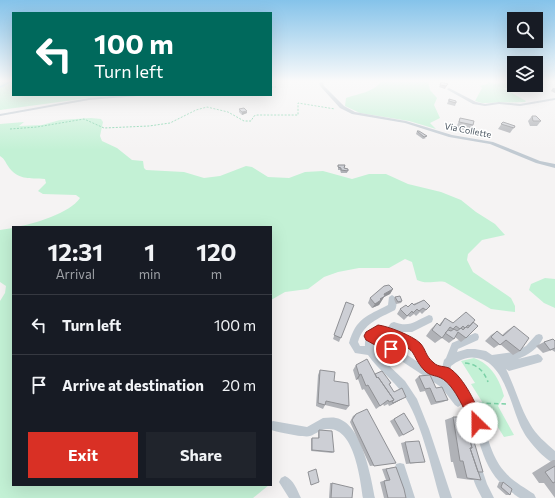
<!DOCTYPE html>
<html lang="en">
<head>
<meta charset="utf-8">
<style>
	:root { --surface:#171b24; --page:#20242c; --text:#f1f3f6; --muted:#9ea1a6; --line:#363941; --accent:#d93025 }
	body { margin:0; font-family:Commissioner,sans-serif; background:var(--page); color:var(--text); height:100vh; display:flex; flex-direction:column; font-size:15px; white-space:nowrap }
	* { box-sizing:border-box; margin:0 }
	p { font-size:13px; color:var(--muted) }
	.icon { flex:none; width:22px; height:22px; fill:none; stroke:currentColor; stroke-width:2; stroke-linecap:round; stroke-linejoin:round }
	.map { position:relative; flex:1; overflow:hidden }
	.drawer { position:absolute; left:12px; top:226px; width:260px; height:260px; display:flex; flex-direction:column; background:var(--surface); border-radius:0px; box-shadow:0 4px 16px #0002 }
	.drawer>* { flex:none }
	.guide { position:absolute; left:12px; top:12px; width:260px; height:84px; border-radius:0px; box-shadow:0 4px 16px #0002; background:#00695c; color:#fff; overflow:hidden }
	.controls { position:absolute; left:507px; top:12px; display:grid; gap:8px }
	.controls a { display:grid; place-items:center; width:36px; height:36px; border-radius:0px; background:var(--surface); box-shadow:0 4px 16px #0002; font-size:20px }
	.pin { position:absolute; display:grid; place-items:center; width:34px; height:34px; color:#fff; margin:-17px; border:2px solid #fff; border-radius:50%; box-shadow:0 1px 4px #0007 }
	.me { position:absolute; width:44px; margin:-22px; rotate:337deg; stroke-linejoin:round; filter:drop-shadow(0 0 3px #0008) }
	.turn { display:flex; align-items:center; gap:14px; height:84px; padding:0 16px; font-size:18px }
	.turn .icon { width:52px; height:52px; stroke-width:2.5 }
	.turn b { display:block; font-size:28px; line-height:34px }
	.eta { display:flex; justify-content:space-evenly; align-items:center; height:68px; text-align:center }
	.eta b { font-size:24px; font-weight:700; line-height:28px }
	.primary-button { display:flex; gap:8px; margin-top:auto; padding:8px 16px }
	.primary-button a { flex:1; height:46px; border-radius:0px; background:var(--accent); color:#fff; font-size:16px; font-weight:700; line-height:46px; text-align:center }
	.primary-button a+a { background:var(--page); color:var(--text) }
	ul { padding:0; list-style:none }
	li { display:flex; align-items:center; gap:12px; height:60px; padding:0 16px; border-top:1px solid var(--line) }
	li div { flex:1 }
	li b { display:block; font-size:15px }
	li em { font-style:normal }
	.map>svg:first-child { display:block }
</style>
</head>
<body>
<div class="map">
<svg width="555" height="498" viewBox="0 0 555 498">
	<rect width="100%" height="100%" fill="#f5f3f3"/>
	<path fill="#c3f1d5" d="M0,81H13V95H128L88,98L0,110Z
		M382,81H428L430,90L437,98L434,105L440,118L430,123L436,129L409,121L360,113L345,106L346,98C360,93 372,93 382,81Z
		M489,81L494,84L514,81V85H536V81H545L542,86L503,88L526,101L525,102L482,103L475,101L482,88L480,86L487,84Z
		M91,118L101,119L103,122L100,136L102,141L117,148L132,160L143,161L144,168L146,170L184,172L204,178L220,176L246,166L252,167L268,177L289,178L305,172L323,171L352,179L369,174H386L408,184L441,192L461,200L476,212L495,224L505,235L482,240L468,254L467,260L473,272L511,298L515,306V312L491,309L445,282C435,280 427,285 417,280L412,262L405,259L389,268H359L338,272L324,277L308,289L285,292L271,300V227H16C34,224 70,213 80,198L76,195L43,194L38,191L46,183L45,179C29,178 17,180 8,166C5,162 5,159 0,156V124L24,122L19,126L42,125L60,120Z
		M13,228V485H269L253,498H0V301L5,293L6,286L0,282V230Z
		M545,278L555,279V308L544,303L529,290L531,284Z
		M474,358C491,364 500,380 504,396L498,406L514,435L504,437L471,384L475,383L461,361Z"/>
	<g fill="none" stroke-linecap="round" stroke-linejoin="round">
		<path stroke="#90daee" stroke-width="1.5" d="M0,87L12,81"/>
		<path stroke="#7ad0a6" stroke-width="1" stroke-dasharray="2 1.5" stroke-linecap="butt" d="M271,87H276
			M10,129L37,127L84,119L104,128L149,126L170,123L196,110L207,107L228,112L244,121H251L254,116L257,115H298V103L335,109"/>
		<path stroke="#7ad0a6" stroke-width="1.5" stroke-dasharray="4.5 3" stroke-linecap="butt" d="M465,363C477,364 484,371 488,382
			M479,403L508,404"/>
		<path fill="#c1cad2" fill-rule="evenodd" d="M322,81H326L323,83L324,86L344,106L355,112L406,121L452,135L493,142L540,161L555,164V168L536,163L490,144L449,137L405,123L352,114L340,108L321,87L319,83Z
			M449,88L476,102L485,104L499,102L520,104L555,98V100L520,106L499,104L485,106L473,104L448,90L447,89Z
			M122,95H139L137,96L89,100L0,116V114L89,98Z
			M392,295L395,297C397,300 397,306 395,310C379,318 363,324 358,342L360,346H365C364,331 374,326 388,327L391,323L394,322C410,328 415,321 429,315L432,316L433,319L432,322L412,332H400L420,345L424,356L434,366L442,368L444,360L446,358L452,343L475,333L478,334L479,337L478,340L458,349L457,352L467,349H475L486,351L492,355L514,352L526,346L536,335L539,334L542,335L543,338C539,348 528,355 518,359L538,354L541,356L543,359L541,362L509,371L506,369C515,387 520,407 530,424C536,435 546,443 555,451V464C545,460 528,441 523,431C511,410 506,363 477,358C467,356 459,360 451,366L450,371C461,383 472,397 479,412C487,432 490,455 504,471C512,481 524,487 534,494L536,498C531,498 525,498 520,498C517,497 513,493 510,491C478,468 482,433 463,402L461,405L458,407L455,405L441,387L374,343L375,350L379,356L405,381L417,399L429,429L452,498H440C431,467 421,420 403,394C393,379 378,370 368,355L355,353L349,343C356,318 367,316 388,305L389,297ZM379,335H387L394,338L414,351L418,362L378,336Z
			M323,418C327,418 332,417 336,418C362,423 371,477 375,498H363C360,478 354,426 327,429C321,429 316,434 310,436C305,438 277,432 271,430V422L273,421L307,427Z
			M400,463L404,464L415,498H403L395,468L396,464Z
			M477,464L481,466L487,484L494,498H482C478,490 469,475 473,466Z
			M285,476C294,480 297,490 301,498H289L279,482L281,478Z"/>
	</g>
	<path fill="#b0b2b7" d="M448,84L445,89L439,87L440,85Z
		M553,88H555V93L551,91Z
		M449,99L456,103L455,106L447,104Z
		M239,109L247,113L242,115L239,112Z
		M532,116L541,121L537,126H530L528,121Z
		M460,118L473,125L470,131L456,128Z
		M503,122L515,126L510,133L498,129Z
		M417,131H419L426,138L423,139L416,134Z
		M338,165L344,168L348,169L347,173H341L340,170H338Z
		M393,289L390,294L384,297L379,305L372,308L368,303L370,298Z
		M395,297L402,301L401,303L396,304L394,299Z
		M424,300L426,310L422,314L420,312L416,316L414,314L410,317L408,316L404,320L397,314L400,309Z
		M346,302L354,305L339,342L333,339Z
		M445,318L453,323L473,322L466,338L461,342L455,337L454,339L449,343L442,338L435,343L426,336L431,329L437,323L439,325Z
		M514,326L520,351L513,355L500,344L494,348L485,341L491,335L497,331L502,335L508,330Z
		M555,340V352L552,350L543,353L536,346L544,342Z
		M356,365L375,374L389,384L394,392L402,399L389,406L388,404L384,406L383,404L376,409L364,389L362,390L358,379L356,380L353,370Z
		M320,370L334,381L349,406L346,410L325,405L323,409L316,406L318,375Z
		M419,376L436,388L448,400L443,402L431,405L425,391L420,392L415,380Z
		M404,413L403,435L399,437L390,421Z
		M356,414L396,463L370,466L350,422L353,416Z
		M453,417L483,472H479L481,480H471L457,478L453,462H451L445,420Z
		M319,430L334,452L332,453L311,451V439L312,438H318V431Z
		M405,442L425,462L406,464L401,443Z
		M553,460H555V498L544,483H539L532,473Z
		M396,467L406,498H384L380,482L386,480L382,469Z
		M499,482H503L510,495H506L497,487Z
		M330,483H332L352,498H329Z"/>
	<path fill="#909195" d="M247,111V113L242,115V112Z
		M393,289L390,294L384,297L379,305L372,308L375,304L384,294Z
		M361,374L358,379L356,380L359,375Z
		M406,397L402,399L389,406L393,403Z"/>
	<path fill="#cdcfd5" stroke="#909195" d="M441,82L448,84L446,86L440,85Z
		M449,99L456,101V103L449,101Z
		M244,108L247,111L242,112L239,109Z
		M532,116H536L541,121H533Z
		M460,118L474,121L473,125L459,122Z
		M503,122L515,126L514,128L501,124Z
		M417,131H419L427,136L424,137Z
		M338,165H345L344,168L348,169V171L341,170V168L338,167Z
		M389,285L393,289L384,294L385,296L380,299L381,300L375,304L370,298L384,286Z
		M400,296L402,301L398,302L395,297Z
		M424,300L430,306L426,310L423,308L419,311L417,309L413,313L412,311L407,316L400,309L406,305L408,307L412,303L414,305Z
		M346,302L354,305L341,338L334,335Z
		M466,312L475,320L470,326L468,325L465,328L463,326L460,329L456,326L453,329L450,327L442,338L432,330L437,323L440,326L445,318L453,323Z
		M473,322L478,326L466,338L458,332L454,339L445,333L448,330L451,331L454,329L457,331L461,328L463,330L466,327L468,328Z
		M514,326L529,338L520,351L506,340L500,345L491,337L497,331L503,336Z
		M553,339L555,341V348L550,350L544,342Z
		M367,359L377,378L378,377L394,400L389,402L388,400L380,406L368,385L366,386L361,374L359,375L356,365Z
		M320,370L335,372L334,381L348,383L349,406L326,401L325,405L318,403Z
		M382,371L391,383L389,384L394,392L402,388L406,397L393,403L392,401L394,400L378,377L377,378L375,374Z
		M430,375L436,388L442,387L448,400L436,402L430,388L425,389L419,376Z
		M367,409L396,463L374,466L352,420L356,414Z
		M404,413L414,429L403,435L394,419Z
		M453,417H466L470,432H468L472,448H470L481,480L467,478L463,461H460Z
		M469,428H470L483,472H478L470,448H472L468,432H470Z
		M319,430L332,431L334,452L312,450V438H319Z
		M419,441L425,462L410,463L405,442Z
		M555,466V482L553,483L545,472Z
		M396,467L404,489L406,498H388L384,481L390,480L386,469Z
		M316,469L319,482L311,485L308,472Z
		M503,482L512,489L510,495L501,487Z
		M332,483L353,488L352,498H331Z"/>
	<linearGradient id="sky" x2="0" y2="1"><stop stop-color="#85c3ea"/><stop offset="0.54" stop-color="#fafafa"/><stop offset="1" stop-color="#fafafa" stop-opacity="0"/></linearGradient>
	<rect width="555" height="150" fill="url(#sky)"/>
	<path fill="#d93025" stroke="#8d1f18" d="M378,325C388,326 413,336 420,343C426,349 425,356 434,363C438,367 444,366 449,368C464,377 478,407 483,423L481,428L477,430L472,428C467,415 455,385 441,378C435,375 430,376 425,371C419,365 417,360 413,353C410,347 387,337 380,336L395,345L396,349L395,353L391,354L366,340L364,336L366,332Z"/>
	<g text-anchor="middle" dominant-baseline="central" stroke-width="3" stroke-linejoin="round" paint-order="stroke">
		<g font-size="9" fill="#4a5661" stroke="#fff">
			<text transform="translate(468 130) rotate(11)">Via Collette</text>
		</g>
	</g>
</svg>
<div class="controls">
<a><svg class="icon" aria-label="search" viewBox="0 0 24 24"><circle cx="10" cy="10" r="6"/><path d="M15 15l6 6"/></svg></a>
<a><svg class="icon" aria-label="layers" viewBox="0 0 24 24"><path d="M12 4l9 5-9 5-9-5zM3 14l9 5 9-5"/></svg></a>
</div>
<div class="pin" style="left:391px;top:349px;background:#d93025"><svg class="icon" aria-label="arrive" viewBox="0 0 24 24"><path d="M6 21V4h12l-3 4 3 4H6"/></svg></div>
<svg class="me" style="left:477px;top:423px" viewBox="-20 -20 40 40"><circle r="19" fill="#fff"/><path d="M0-13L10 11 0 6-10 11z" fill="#d93025"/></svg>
<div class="guide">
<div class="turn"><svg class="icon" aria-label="left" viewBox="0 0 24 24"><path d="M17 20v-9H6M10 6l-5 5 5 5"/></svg><div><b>100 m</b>Turn left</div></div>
</div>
<section class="drawer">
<div class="eta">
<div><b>12:31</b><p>Arrival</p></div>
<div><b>1</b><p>min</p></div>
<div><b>120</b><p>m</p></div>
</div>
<ul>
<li><svg class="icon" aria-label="left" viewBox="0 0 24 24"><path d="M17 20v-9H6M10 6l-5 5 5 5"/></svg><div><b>Turn left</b></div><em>100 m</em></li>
<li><svg class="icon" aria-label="arrive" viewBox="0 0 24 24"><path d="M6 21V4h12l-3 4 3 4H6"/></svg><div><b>Arrive at destination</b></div><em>20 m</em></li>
</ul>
<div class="primary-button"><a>Exit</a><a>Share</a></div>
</section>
</div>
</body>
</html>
